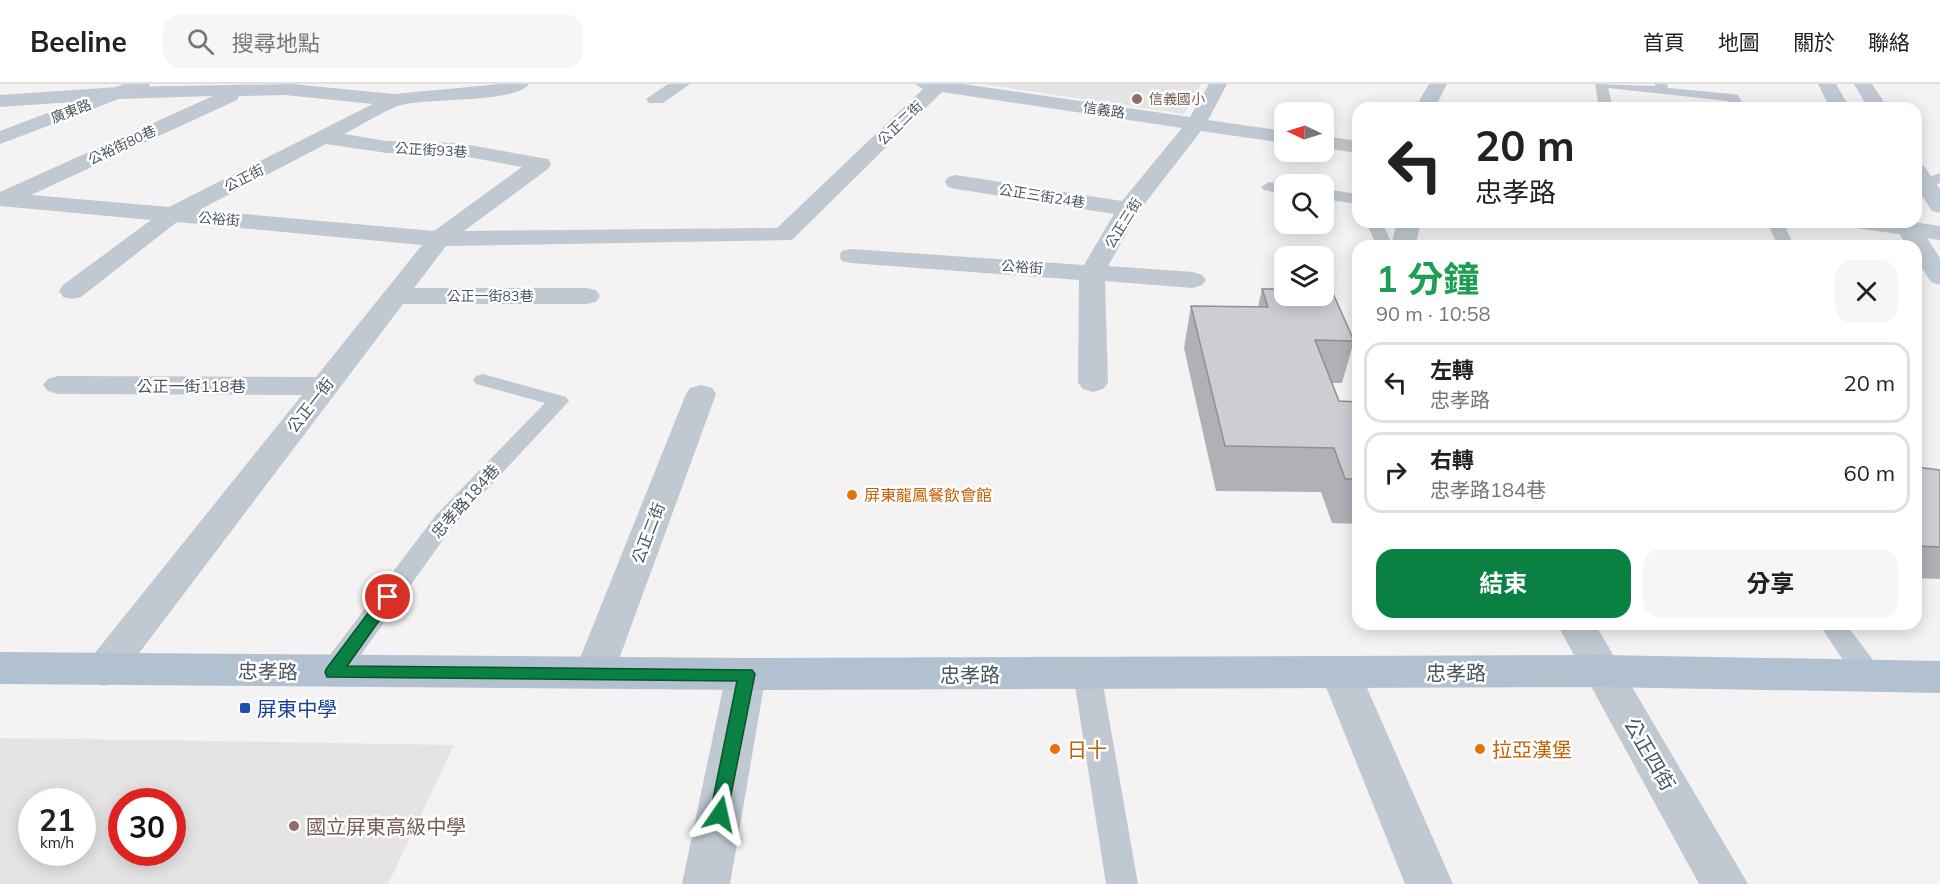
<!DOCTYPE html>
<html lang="zh-TW">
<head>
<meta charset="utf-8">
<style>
	:root { --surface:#fff; --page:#f6f6f6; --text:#222; --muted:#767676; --line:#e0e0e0; --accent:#0b8043 }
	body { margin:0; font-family:Mulish,"Noto Sans TC",sans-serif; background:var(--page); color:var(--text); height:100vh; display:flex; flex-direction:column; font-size:22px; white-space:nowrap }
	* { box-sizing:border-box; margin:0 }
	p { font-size:20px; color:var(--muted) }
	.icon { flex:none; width:33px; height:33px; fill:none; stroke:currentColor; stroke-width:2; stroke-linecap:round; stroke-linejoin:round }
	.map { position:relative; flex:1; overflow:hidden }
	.drawer { position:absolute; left:1352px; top:156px; width:570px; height:390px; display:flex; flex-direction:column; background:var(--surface); border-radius:18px; box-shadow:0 3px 15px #0003 }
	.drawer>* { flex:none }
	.banner { position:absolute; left:1352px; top:18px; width:570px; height:126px; border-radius:18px; box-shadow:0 3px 15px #0003; background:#fff; color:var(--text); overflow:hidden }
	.needle { width:39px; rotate:274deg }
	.fabs { position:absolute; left:1274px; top:18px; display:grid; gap:12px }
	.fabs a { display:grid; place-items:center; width:60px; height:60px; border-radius:12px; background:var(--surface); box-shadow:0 3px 15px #0003; font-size:30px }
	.speed { position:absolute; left:18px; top:704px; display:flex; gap:12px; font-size:30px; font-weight:700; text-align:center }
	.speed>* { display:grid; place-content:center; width:78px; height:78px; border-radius:50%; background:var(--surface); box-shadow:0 3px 15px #0003; line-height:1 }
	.speed small { font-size:15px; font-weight:400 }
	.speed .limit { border:9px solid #d22; background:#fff; color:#111 }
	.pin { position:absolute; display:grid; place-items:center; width:51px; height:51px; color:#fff; margin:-26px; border:3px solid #fff; border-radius:50%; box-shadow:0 2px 6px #0007 }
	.me { position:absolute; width:66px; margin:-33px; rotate:11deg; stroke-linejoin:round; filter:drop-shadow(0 0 4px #0008) }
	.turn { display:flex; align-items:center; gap:21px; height:126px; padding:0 24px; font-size:27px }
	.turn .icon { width:78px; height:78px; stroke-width:2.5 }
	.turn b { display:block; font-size:42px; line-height:51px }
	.round { display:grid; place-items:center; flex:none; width:63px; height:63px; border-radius:18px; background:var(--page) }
	.overview { display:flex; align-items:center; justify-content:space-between; height:102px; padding:0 24px }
	h1 { font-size:36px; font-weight:700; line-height:45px; color:#1e9e55 }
	.button { display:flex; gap:12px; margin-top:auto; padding:12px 24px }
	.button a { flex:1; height:69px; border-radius:18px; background:var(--accent); color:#fff; font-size:24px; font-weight:700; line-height:69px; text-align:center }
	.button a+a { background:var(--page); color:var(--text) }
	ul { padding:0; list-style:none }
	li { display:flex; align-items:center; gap:18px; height:81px; margin:0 12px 9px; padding:0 12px; border:3px solid var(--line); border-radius:18px }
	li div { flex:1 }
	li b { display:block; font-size:22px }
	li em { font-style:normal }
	header { display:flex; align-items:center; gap:36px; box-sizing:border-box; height:84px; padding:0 30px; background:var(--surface); border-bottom:2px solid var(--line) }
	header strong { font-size:28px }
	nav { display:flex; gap:33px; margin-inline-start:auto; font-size:21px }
	.search { width:420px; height:54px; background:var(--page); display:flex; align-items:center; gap:15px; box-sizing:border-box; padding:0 21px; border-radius:18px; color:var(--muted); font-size:22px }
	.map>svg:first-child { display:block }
</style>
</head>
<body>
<header>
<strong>Beeline</strong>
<div class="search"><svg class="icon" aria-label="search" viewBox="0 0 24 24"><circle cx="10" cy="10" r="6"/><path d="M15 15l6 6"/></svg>搜尋地點</div>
<nav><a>首頁</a><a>地圖</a><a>關於</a><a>聯絡</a></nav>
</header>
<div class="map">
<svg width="1940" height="800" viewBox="0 0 1940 800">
	<rect width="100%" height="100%" fill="#f4f2f2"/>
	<path fill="#e5e3e4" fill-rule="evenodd" d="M981,0H1201L1184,30Z
		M0,654L216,657L454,661L388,800H0ZM32,717H82V768H32ZM122,717H172V768H122Z"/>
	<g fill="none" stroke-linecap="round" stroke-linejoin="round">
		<path fill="#c0c9d1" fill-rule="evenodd" d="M1595,0L1655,2V0H1667L1668,4L1733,10L1738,11L1745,24H1731L1728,17L1608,4L1613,24H1599Z
			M1940,89V99L1923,105L1916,100L1918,97Z
			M1269,98L1284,100V110L1264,106L1261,103Z
			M1323,105L1358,110V120L1323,115Z
			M1366,138H1382L1393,162H1377Z
			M1767,138H1783L1794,162H1778Z
			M483,290L566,313L569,317L452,443L343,596L333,599L323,596L319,588L323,580L436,431L545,319L476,300L473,296L476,292Z
			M1819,540H1846L1879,584L1883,592L1879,600L1869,603L1859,600Z
			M1087,578L1097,581L1101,589L1138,800H1106L1073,589L1077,581Z"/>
		<path fill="#c0c9d1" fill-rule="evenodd" d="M292,0L394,10L500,0H529C515,20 424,13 398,22C380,29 362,41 344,50L387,57L458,59L548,75L551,80L548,85L464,147L777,144L923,5L915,0H963L1190,33L1209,0H1227L1208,36L1284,47V59L1201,47L1139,127L1108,182L1193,188L1202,191L1206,196L1202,201L1193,204L1105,197L1108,299L1103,305L1093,308L1083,305L1078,299L1079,196L851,179L842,177L839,172L842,167L851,165L1084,181L1114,130L956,105L948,103L945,98L948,93L956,91L1122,117L1182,44L942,8L792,156L446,162L414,204H587L596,206L600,212L596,218L587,220H403L118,597L104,602L90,597L84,586L90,575L302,311L58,310L48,307L43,301L48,295L58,292L316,293L422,161L177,138L81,213L72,215L63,213L59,207L63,201L151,136L0,122V108L213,12L118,15L0,23V11L118,3ZM285,11L373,20L169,123L31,111L237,16L239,12ZM326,60L387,69L458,71L522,83L434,147L199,126Z
			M668,0H690L663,19H649L646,15Z
			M1429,0H1447L1435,24H1415Z
			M1323,52L1358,57V69L1323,64Z
			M1397,138H1421L1415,162H1391Z
			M1851,138H1913L1940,142V156L1863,145L1855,143Z
			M701,301L712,304L716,310L614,589L608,600L594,605L580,600L574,589L686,310L690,304Z
			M1557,540H1595L1748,800H1699Z
			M1340,572L1354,577L1360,588L1453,800H1405L1320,588L1326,577Z
			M746,574L760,579L766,590L730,800H682L726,590L732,579Z"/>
		<path fill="#c0cad5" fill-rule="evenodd" d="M124,0H150L148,4L0,60V47Z
			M1818,0H1836L1850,24H1830Z
			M1854,0H1872L1888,24H1868Z
			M1916,80L1924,82L1940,105V129L1932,127L1916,103Z
			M1916,137L1940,174V201L1931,198L1916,175V162H1907L1892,138Z"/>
		<path fill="#b2c1d0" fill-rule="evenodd" d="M0,568L746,574L1602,571L1940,577V609L1602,603L746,606L0,600Z"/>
	</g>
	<path fill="#afb1b6" d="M1262,205L1354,257L1342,299H1332L1339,317L1358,318V440L1332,439L1321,408L1216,407L1184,264L1191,222L1258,223Z
		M1916,383L1940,386V495L1916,494Z"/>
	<path fill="#ccced4" stroke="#8f9094" stroke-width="1.5" d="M1262,205H1284V212H1323V205H1331L1354,257L1315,256L1339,317L1358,318V395H1345L1334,364L1225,362L1191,222L1268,223Z
		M1916,383L1940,386V463L1916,462Z"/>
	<path fill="#0b8043" stroke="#07532c" stroke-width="1.5" d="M388,507L396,513L347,582L752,586L755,590L726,736L720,738L713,736L710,730L737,597L327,593L325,588L327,584L383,509Z"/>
	<g fill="#8d6e63" stroke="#fff" stroke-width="2">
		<circle cx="1137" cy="15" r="6"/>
		<circle cx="294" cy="742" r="6"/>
	</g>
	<g fill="#e8710a" stroke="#fff" stroke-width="2">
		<circle cx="852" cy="411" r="6"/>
		<circle cx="1055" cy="665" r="6"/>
		<circle cx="1480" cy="665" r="6"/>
	</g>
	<rect fill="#1a4fb4" stroke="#fff" stroke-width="2" x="239" y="618" width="12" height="12" rx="3"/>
	<g text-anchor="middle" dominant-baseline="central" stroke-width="5" stroke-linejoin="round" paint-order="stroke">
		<g font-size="14" fill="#785e54" stroke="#fff" text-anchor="start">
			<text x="1149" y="15">信義國小</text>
		</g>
		<g font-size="14" fill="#495560" stroke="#fff">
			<text transform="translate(1104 26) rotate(8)">信義路</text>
			<text transform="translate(71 27) rotate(-21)">廣東路</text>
			<text transform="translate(900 39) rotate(-44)">公正二街</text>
			<text transform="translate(122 61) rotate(-25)">公裕街80巷</text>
			<text transform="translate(431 66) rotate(3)">公正街93巷</text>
			<text transform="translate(244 94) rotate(-27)">公正街</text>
			<text transform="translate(1042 112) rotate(9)">公正三街24巷</text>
			<text transform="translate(219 135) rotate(5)">公裕街</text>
			<text transform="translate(1123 139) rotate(-58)">公正三街</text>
			<text transform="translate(1022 183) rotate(4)">公裕街</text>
			<text x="490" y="212">公正一街83巷</text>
		</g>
		<g font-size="16" fill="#495560" stroke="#fff">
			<text x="191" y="302">公正一街118巷</text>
			<text transform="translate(310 321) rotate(-52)">公正一街</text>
			<text transform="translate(465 417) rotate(-48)">忠孝路184巷</text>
			<text transform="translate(648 449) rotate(-69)">公正二街</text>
		</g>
		<g font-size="16" fill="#c56008" stroke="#fff" text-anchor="start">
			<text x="864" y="411">屏東龍鳳餐飲會館</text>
		</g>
		<g font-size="20" fill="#495560" stroke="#fff">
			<text transform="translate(268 587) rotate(1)">忠孝路</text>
			<text x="1456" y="588">忠孝路</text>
			<text x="970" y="590">忠孝路</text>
			<text transform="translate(1650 670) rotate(60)">公正四街</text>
		</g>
		<g font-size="20" fill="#164399" stroke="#fff" text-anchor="start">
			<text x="257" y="624">屏東中學</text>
		</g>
		<g font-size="20" fill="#c56008" stroke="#fff" text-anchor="start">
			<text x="1067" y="665">日十</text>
			<text x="1492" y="665">拉亞漢堡</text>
		</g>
		<g font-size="20" fill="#785e54" stroke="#fff" text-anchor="start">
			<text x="306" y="742">國立屏東高級中學</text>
		</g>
	</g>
</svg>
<div class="fabs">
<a><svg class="needle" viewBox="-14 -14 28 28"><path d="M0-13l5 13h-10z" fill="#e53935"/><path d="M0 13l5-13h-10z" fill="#767676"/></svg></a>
<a><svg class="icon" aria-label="search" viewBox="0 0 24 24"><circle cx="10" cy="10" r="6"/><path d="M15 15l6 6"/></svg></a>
<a><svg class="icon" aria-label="layers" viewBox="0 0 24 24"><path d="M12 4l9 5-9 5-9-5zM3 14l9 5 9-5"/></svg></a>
</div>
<div class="speed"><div>21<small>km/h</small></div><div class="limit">30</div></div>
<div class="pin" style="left:388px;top:513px;background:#d93025"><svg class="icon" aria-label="arrive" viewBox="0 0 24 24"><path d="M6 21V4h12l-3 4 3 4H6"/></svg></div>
<svg class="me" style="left:720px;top:730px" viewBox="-20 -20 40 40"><path d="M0-17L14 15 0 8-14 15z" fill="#0b8043" stroke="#fff" stroke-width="4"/></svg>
<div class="banner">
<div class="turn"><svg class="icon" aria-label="left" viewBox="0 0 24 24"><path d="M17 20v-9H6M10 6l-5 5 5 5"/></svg><div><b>20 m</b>忠孝路</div></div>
</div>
<section class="drawer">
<div class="overview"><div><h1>1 分鐘</h1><p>90 m · 10:58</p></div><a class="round"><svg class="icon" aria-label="close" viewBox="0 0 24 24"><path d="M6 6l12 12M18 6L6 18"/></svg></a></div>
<ul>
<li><svg class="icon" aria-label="left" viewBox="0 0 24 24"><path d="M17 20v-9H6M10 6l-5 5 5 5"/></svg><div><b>左轉</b><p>忠孝路</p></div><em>20 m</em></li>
<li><svg class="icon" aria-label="right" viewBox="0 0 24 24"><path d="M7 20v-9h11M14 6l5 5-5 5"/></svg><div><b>右轉</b><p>忠孝路184巷</p></div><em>60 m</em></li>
</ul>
<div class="button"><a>結束</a><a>分享</a></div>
</section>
</div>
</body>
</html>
